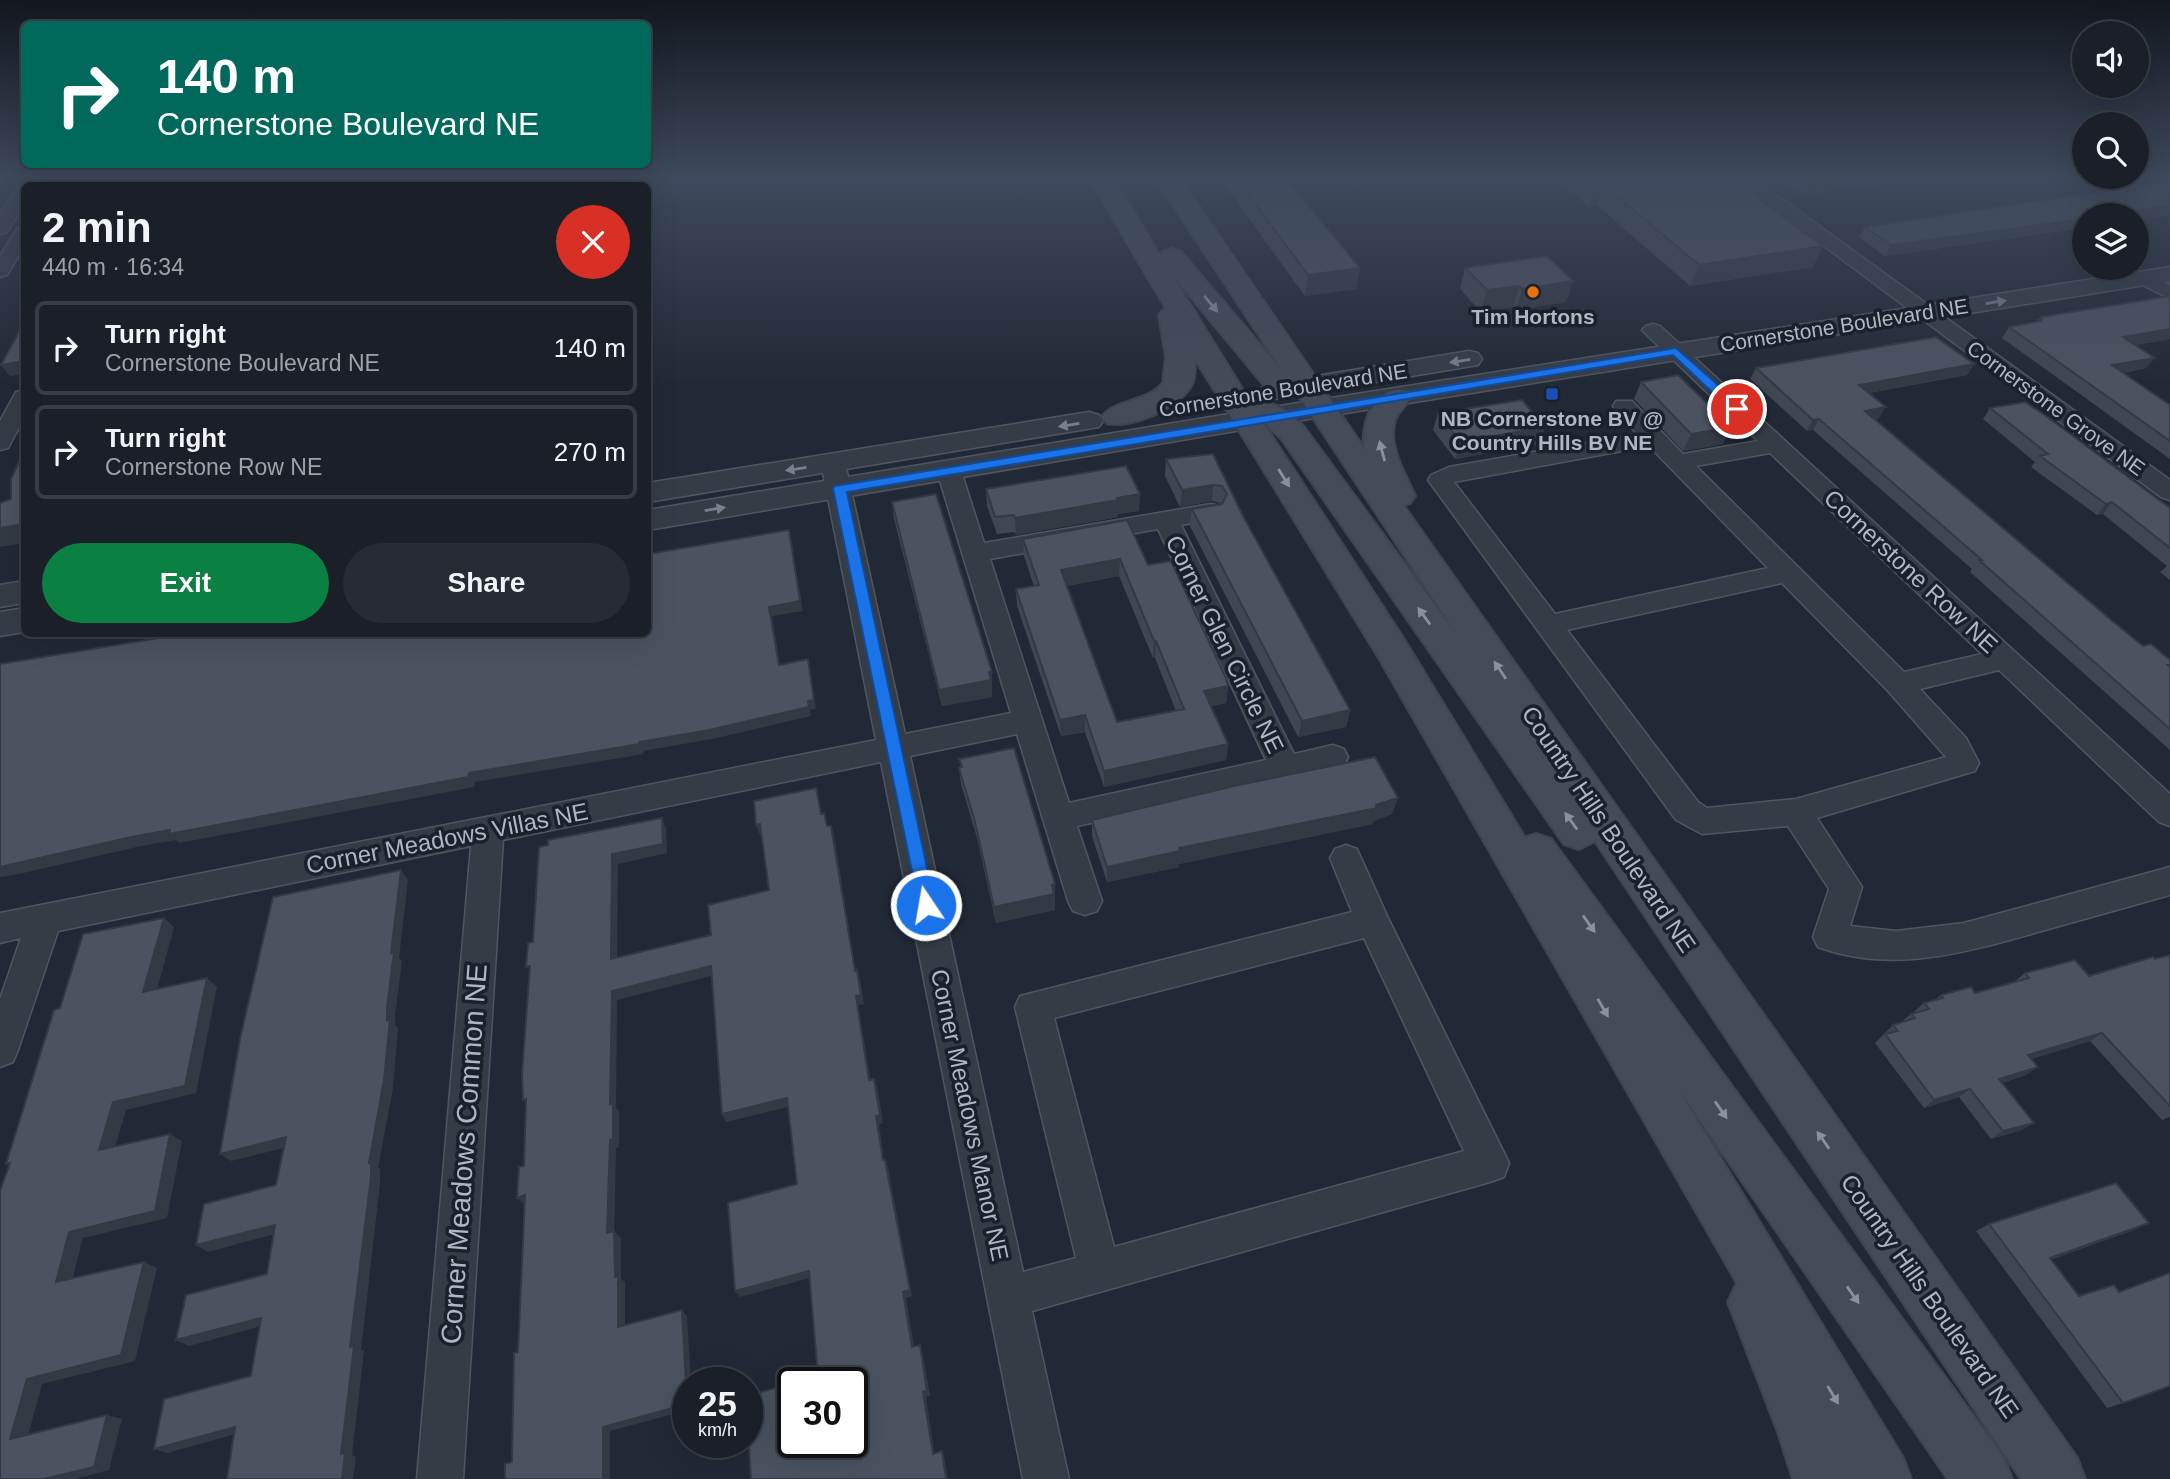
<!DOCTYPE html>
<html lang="en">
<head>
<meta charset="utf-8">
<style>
	:root { --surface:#1a1f28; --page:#272c34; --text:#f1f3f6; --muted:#9fa2a8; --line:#383d45; --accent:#0b8043 }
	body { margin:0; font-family:Arial,sans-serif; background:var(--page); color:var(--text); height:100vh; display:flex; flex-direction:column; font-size:26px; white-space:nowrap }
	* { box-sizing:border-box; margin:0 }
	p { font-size:23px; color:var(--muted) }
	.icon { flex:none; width:38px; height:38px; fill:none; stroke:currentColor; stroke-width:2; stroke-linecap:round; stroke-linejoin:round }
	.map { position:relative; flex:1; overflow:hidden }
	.sheet { position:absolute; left:21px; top:182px; width:630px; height:455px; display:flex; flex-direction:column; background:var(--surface); border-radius:10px; box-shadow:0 7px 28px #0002,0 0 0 2px var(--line) }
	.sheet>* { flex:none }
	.banner { position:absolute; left:21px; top:21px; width:630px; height:147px; border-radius:10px; box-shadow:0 7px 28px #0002,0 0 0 2px var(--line); background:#00695c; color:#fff; overflow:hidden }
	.fabs { position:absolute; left:2072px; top:21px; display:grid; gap:14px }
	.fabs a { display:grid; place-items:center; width:77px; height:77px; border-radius:50%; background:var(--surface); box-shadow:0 7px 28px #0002,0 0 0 2px var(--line); font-size:35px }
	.speed { position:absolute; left:672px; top:1367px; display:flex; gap:14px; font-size:35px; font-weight:700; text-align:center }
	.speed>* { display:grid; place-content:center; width:91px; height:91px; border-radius:50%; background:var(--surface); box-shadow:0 7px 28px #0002,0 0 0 2px var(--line); line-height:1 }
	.speed small { font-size:18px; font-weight:400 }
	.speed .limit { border:4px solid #111; border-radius:10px; background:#fff; color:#111 }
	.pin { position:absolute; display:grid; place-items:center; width:60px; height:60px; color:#fff; margin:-30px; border:4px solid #fff; border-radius:50%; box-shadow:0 2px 7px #0007 }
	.me { position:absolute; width:77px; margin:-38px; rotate:348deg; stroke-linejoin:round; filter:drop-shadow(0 0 5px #0008) }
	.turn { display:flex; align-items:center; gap:24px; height:147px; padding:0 21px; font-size:32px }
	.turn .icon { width:91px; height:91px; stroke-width:2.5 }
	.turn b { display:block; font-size:49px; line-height:60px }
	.round { display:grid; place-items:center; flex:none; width:74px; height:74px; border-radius:37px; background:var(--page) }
	.overview { display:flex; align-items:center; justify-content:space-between; height:119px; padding:0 21px }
	h1 { font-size:42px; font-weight:600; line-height:52px }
	.cta { display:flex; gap:14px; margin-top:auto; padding:14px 21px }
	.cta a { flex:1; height:80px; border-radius:42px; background:var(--accent); color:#fff; font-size:28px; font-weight:600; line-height:80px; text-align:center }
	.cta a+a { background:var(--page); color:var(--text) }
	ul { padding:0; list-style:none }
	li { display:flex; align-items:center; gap:21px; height:94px; margin:0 14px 10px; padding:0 7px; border:4px solid var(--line); border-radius:10px }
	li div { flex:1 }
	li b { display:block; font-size:26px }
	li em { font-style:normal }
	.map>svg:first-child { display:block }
</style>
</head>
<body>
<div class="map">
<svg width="2170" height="1479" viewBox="0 0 2170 1479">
	<rect width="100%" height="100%" fill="#222936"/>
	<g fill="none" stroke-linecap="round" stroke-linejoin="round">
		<defs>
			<path id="minor" d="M52,176H70L64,186H46Z
				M207,176H225L221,186H203Z
				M1730,176H1750L2170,480V500L2161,497Z
				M24,187V205L7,232L0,234V214L18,188Z
				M24,227V247L7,275L0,277V256L17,229Z
				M2144,272L2170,285V299L2137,282L2134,278L2137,274Z
				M1653,324L1660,326L2170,794V826L2159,822L1999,670L1920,689L1966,738L1979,763L1975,771L1817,818L1862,887L1850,926L1896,931L1964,923L2170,867V895C2128,907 2087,918 2045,930C1971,951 1894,975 1818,947L1813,937L1829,889L1788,826L1702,834L1676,820L1428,480L1431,475L1449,467L1637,434L1613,406L1616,401H1632L1683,454L1758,441L1646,334L1642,330L1646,326ZM1649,446L1768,568L1555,614L1454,482ZM1770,453L1982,654L1904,672L1696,466ZM1782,583L1888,691L1946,757L1796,799L1707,808L1698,802L1567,630Z
				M24,390V418L8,448L0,450V421L16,392Z
				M833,456L841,458L845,463L905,734L1011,713L937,471L940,466L949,464L958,466L961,471L984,543L1211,504L1220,506L1223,512L1220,518L1181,525L1294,754L1333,745L1344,749L1348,757L1344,765L1333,769L1077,826L1102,901L1097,911L1085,915L1073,911L1068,901L1017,734L910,756L1023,1272L1076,1258L1015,1007L1020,996L1352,912L1330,858L1335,849L1346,845L1357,849L1388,918L1509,1163L1504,1177L1490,1182L1032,1311L1069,1479H1023L881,762L503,840L463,1479H417L471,846L58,931L18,1050L13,1062L0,1067V999L21,938L0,943V913L876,740L821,463L825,458ZM1158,529L1266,760L1069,803L990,559ZM1364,938L1464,1151L1114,1247L1054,1018Z"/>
			<path id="tertiary" d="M2170,267V281L1247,429L648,530V510L1247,411Z
				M1469,351L1478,353L1482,359L1478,365L1274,399L1264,397L1260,391L1264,385L1274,383Z
				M1089,412L1099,415L1103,421L1099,427L648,502V483Z
				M24,581V603L0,607V585Z
				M24,608V632L0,636V612Z"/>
			<path id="secondary" d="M1088,176H1112L1160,256L1163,252L1172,249L1181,252L1284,373L1154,176H1178L1365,450C1359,423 1376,383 1407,391L1412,397C1406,405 1398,411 1395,420C1387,445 1405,474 1415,496L1410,503L1403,505L2077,1458L2085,1479H2021L1595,841L1579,849L1564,844L1281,438L1262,421L1405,641L1525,838L1536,834L1551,839L2004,1458L2012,1479H1948L1679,1090L1903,1458L1911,1479H1793L1778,1432L1728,1302L1737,1283L1379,658L1194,357C1195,365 1196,375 1192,384C1181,407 1131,429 1107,423L1102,417C1114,400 1148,402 1163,383L1166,357L1159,315L1166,308ZM1168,269L1273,396L1283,399L1293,396L1296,392L1457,635L1303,426L1286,410L1244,392Z"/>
		</defs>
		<use href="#minor" stroke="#505661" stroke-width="3"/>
		<use href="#tertiary" stroke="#505661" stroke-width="3"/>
		<use href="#secondary" stroke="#3f4550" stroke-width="4"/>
		<use href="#minor" fill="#363c46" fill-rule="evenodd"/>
		<use href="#tertiary" fill="#363c46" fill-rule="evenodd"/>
		<use href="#secondary" fill="#444b59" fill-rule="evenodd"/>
	</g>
	<path fill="#404753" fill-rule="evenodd" d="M1218,176H1284L1360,268L1356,289L1305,296Z
		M1345,176H1418L1353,185Z
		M1555,176H1728L1813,267L1690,286L1597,205L1588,207Z
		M1775,176H1937L1802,195Z
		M2170,181V215L2137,220V215H2084V228L1885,256L1859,237L1865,227Z
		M1465,268L1573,281L1566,302L1516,310L1513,307L1481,312L1460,289Z
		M2041,317L2170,339L2135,345L2146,368L2123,373L2170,405V459L2002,338L2009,327L2036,322Z
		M1974,364L1967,375L1869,393L1879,418L1875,419L2116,624L2143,646L2170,660V750L1970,572L1972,569L1813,430L1807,431L1750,379L1756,368Z
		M1641,382L1723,444L1683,451L1634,399Z
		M1990,408L2170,508V580L2160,572L2167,566L2103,514L2097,515L2031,467L2035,462L1983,419Z
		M1438,413L1539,444L1455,459L1433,430Z
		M1213,454L1243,516L1350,710L1346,727L1298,737L1190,526L1192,509L1221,503L1212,501L1180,507L1165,476L1166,459Z
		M986,489L1139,511L1118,514V517L1016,535L1015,532L997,534L987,506Z
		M892,502L992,672V697L942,706L894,519Z
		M1023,539L1148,565L1228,686L1226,703L1211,706L1228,744L1226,760L1104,787L1085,732L1061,736L1017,606L1016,589L1034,586L1024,556ZM1119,576L1153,658H1155L1176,711L1117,722L1067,586Z
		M959,759L1055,900V910L996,923L977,838L961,784L959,768L961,767Z
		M1392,814L1373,821L1372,824L1179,864V867L1107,882L1092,836V820Z
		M2170,955V1117L2162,1120L2090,1041L2031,1059L2026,1075L2002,1083L2022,1130L1991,1139L1959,1097L1924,1108L1875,1043L1893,1025L1901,1022L1911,1014L1914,1013V1012L1924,1003L1936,999L1941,995L1975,993L2014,982L2025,973L2089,976Z
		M1989,1224L2134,1230L2051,1259L2123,1403L2107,1408L1976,1231Z"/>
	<path fill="#343a44" d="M172,176H183L178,186H167Z
		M299,176H308L305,186H296Z
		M1354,176H1418L1353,185Z
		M1871,176H1937L1802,195L1807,185Z
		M1604,185L1597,205L1588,207L1595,186Z
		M2170,206V215L2137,220V215H2108Z
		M2084,219V228L1885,256L1891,245Z
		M1823,246L1813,267L1690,286L1699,265Z
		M1360,268L1356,289L1305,296L1308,275Z
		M1573,281L1566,302L1516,310L1522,289Z
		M1520,286L1513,307L1481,312L1487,290Z
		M2170,329V339L2115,348L2123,337Z
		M2155,358L2146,368L2103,376L2112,365Z
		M24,361V374L10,376L1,365Z
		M1974,364L1967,375L1852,396L1859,385Z
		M1886,407L1879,418L1858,422L1865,411Z
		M1819,419L1813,430L1807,431L1813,420Z
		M1545,427L1539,444L1455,459L1460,442Z
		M1732,427L1723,444L1683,451L1691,434Z
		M1213,485L1212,501L1180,507L1182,490Z
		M1140,494L1139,511L1118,514V517L1016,535L1015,518Z
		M2112,502L2103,514L2097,515L2106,504Z
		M24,524V543L0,547V528Z
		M789,530L803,611L772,616L781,674L779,665L769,607Z
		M1120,559L1119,576L1061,587V570Z
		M1154,641H1156L1155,658H1153Z
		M808,659L816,709L810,710L811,716L712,739L643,751L644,754L475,782L474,787L179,843L176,840L141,846L19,874L0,877V867L131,837L639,742L808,701Z
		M989,672H992V697L942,706L939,690Z
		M1228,686L1226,703L1202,707L1204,691Z
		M1350,710L1346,727L1298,737L1302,721Z
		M1085,715V732L1061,736L1060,720Z
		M1228,744L1226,760L1104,787V771Z
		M1398,798L1392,814L1373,821L1372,824L1179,864V867L1107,882V867L1179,848L1376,805Z
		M662,818L666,828L667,853L618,864L617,968L611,959L612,854Z
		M760,824L764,834L760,835L756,825Z
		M831,826L834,835L857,980L855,971Z
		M401,870L408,880L399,958L402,961L395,1016V1025L398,1028L393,1088L378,1168L380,1169V1184L361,1350L364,1351L352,1455L356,1457L353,1479H342L341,1454L350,1347L369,1163L387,1020V1008L391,953Z
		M1055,884V910L996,923L994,907Z
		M164,918L174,927L154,1001L143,992Z
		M711,966L715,975L617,1000L616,1107L619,1111V1147L616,1148L614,1239L607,1233L610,1140L612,991Z
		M857,970L860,979L864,1004L858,1005L872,1088L869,1080L856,996Z
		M207,978L217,987L196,1093L126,1110L112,1158L99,1150L113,1102Z
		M2102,1033L2090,1041L2016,1064L2028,1055Z
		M2038,1067L2026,1075L1988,1087L1999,1079Z
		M874,1079L877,1087L883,1123L879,1124L885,1168L883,1160L876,1116Z
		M1970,1089L1959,1097L1924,1108L1934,1100Z
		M787,1098L791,1106L726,1122L722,1114Z
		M2034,1123L2022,1130L1991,1139L2003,1131Z
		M170,1134L182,1141L167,1218L83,1238L70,1288L56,1282L69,1232Z
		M286,1137L296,1145L231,1161L220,1154Z
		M885,1160L888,1167L912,1296L906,1298L915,1353L912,1347L903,1292Z
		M525,1195V1205L517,1198Z
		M2149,1223L2134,1230L2037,1265L2050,1258Z
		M275,1225L286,1231L208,1252L196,1245Z
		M614,1231L621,1238V1279L625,1282V1333L618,1327L615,1277Z
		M144,1262L157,1268L135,1361L42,1384L26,1443L10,1439L27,1379Z
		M809,1271L813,1277L740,1297L735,1291Z
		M682,1310L687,1316L691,1382H688V1410L610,1431V1479H603V1427Z
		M261,1318L272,1323L189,1346L176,1340Z
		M920,1345L922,1350L930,1396L926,1397L935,1458L933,1454L923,1392Z
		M107,1415L122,1419L109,1470L75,1479H44Z
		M235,1427L247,1431L167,1453L154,1449Z
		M942,1451L944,1456L948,1479H946Z"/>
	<path fill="#4b5361" stroke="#343a44" stroke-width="2" fill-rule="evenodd" d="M116,176H172L167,186H110Z
		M242,176H299L296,186H238Z
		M1235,176H1284L1360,268L1308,275Z
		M1583,176H1728L1823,246L1699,265L1604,185L1595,186Z
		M1794,176H1871L1807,185Z
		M2170,181V206L2108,215H2084V219L1891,245L1865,227Z
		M1547,256L1573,281L1522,289L1520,286L1487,290L1465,268Z
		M2170,296V329L2123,337L2155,358L2112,365L2170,405V441L2009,327L2040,321L2038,320L2042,319L2041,317Z
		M24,322V361L1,365Z
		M1936,337L1974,364L1859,385L1886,407L1865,411L2116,624L2143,646L2151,644L2170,660V665H2168L2170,667V729L1979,560H1982L1819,419L1813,420L1756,368Z
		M1678,375L1732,427L1691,434L1641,382Z
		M1522,400L1545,427L1460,442L1438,413Z
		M2025,402L2046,416L2170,508V548L2112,502L2106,504L2040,456L2048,454L1990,408Z
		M24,451V524L0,528V503L11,499V479Z
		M1213,454L1243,516L1350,710L1302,721L1192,509L1222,504L1227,494L1222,486L1213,485L1182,490L1166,459Z
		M1126,466L1140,494L1117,498L1118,500L1015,518L1014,515L995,517L986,489Z
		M936,494L992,672H989L991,680L939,690L892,502Z
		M1127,520L1148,565L1171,561L1226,678L1228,686L1204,691L1228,744L1104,771L1085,715L1060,720L1016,589L1039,585L1023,539ZM1120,559L1154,641H1156L1184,709L1117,722L1061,570Z
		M789,530L800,601L769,607L779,665L808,659L814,700L808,701L809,707L709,730L639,742V744L469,773L468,777L169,834L170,830L131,837L0,867V664L183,634H648V554Z
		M1014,748L1055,884L1052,885L1054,894L994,907L975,822L959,768L962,767L959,759Z
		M1375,757L1398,798L1376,805L1377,808L1179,848L1180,851L1107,867L1092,820L1234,786Z
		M816,788L821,814L824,813L827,826H831L855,971L857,970L861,995L856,996L869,1080L874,1079L880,1115L876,1116L883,1160H885L910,1290L903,1292L912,1347L920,1345L927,1391L923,1392L933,1454L942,1451L946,1479H751L747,1420V1396L793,1383V1442H852V1382H795L818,1376L809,1271L735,1291L728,1203L797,1184L787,1098L722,1114L711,966L612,991L610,1104L613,1103V1139L610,1140L607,1233L614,1231L615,1277L618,1276V1327L682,1310L687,1404L603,1427V1479H505V1464L512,1462L514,1353L518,1352L525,1195L517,1198L519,1167L524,1166L526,1099L523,1100L522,1074L530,966L526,967L528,943L533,942L539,847L548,845V840L662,818L663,844L612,854L611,959L711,935L708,905L769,890L760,824L756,825L754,801Z
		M401,870L391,953L394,952L387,1008V1020L390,1019L384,1080L369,1163L371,1162V1177L350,1347L354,1346L341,1454L345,1453L342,1479H227L235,1427L154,1449L164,1399L251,1376L261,1318L176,1340L186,1295L267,1274L275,1225L196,1245L204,1204L276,1185L286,1137L220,1154L240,1039L273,897Z
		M164,918L143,992L207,978L185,1086L113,1102L99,1150L170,1134L155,1211L69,1232L56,1282L144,1262L121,1355L27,1379L10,1439L107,1415L94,1467L44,1479H0V1191L10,1163L6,1164L54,1010L60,1008L83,934Z
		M2170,955V1106L2102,1033L2028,1055L2038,1067L1999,1079L2034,1123L2003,1131L1970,1089L1934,1100L1885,1034L1898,1031L1893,1025L1915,1018L1911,1014L1929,1009L1924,1003L1943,998L1941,995L1971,987L1975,993L2029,978L2025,973L2075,960L2089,976L2153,957L2155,959Z
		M2116,1183L2149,1223L2050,1258L2079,1296L2114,1285L2119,1292L2170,1273V1386L2123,1403L1989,1224Z"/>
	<defs><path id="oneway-solid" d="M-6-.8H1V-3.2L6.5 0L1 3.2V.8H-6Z" transform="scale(1.75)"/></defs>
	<g fill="#797f8b">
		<use href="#oneway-solid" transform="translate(1996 302) rotate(-9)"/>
		<use href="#oneway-solid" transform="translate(1460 361) rotate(171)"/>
		<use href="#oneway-solid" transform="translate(1069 425) rotate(171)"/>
		<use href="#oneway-solid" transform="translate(796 469) rotate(171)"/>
		<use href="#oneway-solid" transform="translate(715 509) rotate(-9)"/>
	</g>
	<g fill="#8a919e">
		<use href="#oneway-solid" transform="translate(1211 304) rotate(50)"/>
		<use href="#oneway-solid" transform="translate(1382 451) rotate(-105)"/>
		<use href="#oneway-solid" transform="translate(1284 478) rotate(58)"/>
		<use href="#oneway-solid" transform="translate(1424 616) rotate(-126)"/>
		<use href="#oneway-solid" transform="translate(1500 670) rotate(-124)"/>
		<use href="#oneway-solid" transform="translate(1571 821) rotate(-126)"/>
		<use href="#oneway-solid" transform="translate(1589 924) rotate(55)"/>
		<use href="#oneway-solid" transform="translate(1603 1008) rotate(60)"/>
		<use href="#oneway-solid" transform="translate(1721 1110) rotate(55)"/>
		<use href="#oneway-solid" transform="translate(1823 1140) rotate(-125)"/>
		<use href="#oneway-solid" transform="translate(1853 1295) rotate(55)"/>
		<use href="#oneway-solid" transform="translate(1833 1395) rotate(59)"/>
	</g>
	<linearGradient id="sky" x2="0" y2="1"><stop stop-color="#13171e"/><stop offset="0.46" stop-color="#3e495d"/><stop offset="1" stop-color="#3e495d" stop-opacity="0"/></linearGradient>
	<rect width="2170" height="383" fill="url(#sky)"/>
	<path fill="#1a73e8" stroke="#114b97" stroke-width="2" d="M1676,348L1742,406V412H1733L1673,355L847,492L935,905L933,910L926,912L920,910L833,489L835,486Z"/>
	<circle fill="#e8710a" stroke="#1b212b" stroke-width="2.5" cx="1533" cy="292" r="7"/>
	<rect fill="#1a4fb4" stroke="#1b212b" stroke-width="2.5" x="1545" y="387" width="14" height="14" rx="3.5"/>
	<g text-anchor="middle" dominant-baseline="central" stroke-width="7" stroke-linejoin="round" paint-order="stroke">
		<g font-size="21" font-weight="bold" fill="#b0b6c3" stroke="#1b212b">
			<text x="1533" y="316">Tim Hortons</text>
			<text x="1552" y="418">NB Cornerstone BV @<tspan x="1552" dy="24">Country Hills BV NE</tspan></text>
		</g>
		<g font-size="21" fill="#b0b6c3" stroke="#1b212b">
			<text transform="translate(1844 325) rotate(-9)">Cornerstone Boulevard NE</text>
			<text transform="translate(1283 390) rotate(-9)">Cornerstone Boulevard NE</text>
			<text transform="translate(2056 408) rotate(36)">Cornerstone Grove NE</text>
		</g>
		<g font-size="24" fill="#b0b6c3" stroke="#1b212b">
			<text transform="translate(1911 571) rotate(43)">Cornerstone Row NE</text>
			<text transform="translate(1225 644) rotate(64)">Corner Glen Circle NE</text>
			<text transform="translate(1609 829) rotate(56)">Country Hills Boulevard NE</text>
			<text transform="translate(447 838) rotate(-11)">Corner Meadows Villas NE</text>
			<text transform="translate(970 1115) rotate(78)">Corner Meadows Manor NE</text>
			<text transform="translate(1930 1296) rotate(55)">Country Hills Boulevard NE</text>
		</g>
		<g font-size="28" fill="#b0b6c3" stroke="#1b212b">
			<text transform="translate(464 1154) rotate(-86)">Corner Meadows Common NE</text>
		</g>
	</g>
</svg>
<div class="fabs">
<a><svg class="icon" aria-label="sound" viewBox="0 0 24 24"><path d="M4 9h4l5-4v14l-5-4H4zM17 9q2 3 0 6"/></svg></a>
<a><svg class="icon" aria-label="search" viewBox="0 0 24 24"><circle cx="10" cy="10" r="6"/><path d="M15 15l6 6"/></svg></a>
<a><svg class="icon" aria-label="layers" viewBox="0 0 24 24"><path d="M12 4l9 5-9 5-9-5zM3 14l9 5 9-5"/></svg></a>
</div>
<div class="speed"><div>25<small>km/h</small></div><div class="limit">30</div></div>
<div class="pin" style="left:1737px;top:409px;background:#d93025"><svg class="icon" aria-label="arrive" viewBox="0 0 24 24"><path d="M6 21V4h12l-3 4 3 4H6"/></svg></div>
<svg class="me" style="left:926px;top:905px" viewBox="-20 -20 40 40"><circle r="17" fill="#1a73e8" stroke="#fff" stroke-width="3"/><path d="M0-11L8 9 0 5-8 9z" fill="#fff"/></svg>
<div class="banner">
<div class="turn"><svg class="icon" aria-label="right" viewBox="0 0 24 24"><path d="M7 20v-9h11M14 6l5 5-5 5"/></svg><div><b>140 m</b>Cornerstone Boulevard NE</div></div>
</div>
<section class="sheet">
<div class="overview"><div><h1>2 min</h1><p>440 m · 16:34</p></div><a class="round" style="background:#d93025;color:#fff"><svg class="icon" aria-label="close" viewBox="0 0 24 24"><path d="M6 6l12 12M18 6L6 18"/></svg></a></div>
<ul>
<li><svg class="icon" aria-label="right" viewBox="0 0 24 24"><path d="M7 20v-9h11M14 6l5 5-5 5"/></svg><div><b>Turn right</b><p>Cornerstone Boulevard NE</p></div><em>140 m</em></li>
<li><svg class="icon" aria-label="right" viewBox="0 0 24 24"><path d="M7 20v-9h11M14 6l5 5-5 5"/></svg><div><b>Turn right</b><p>Cornerstone Row NE</p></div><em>270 m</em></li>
</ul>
<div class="cta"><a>Exit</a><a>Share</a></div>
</section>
</div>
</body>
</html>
